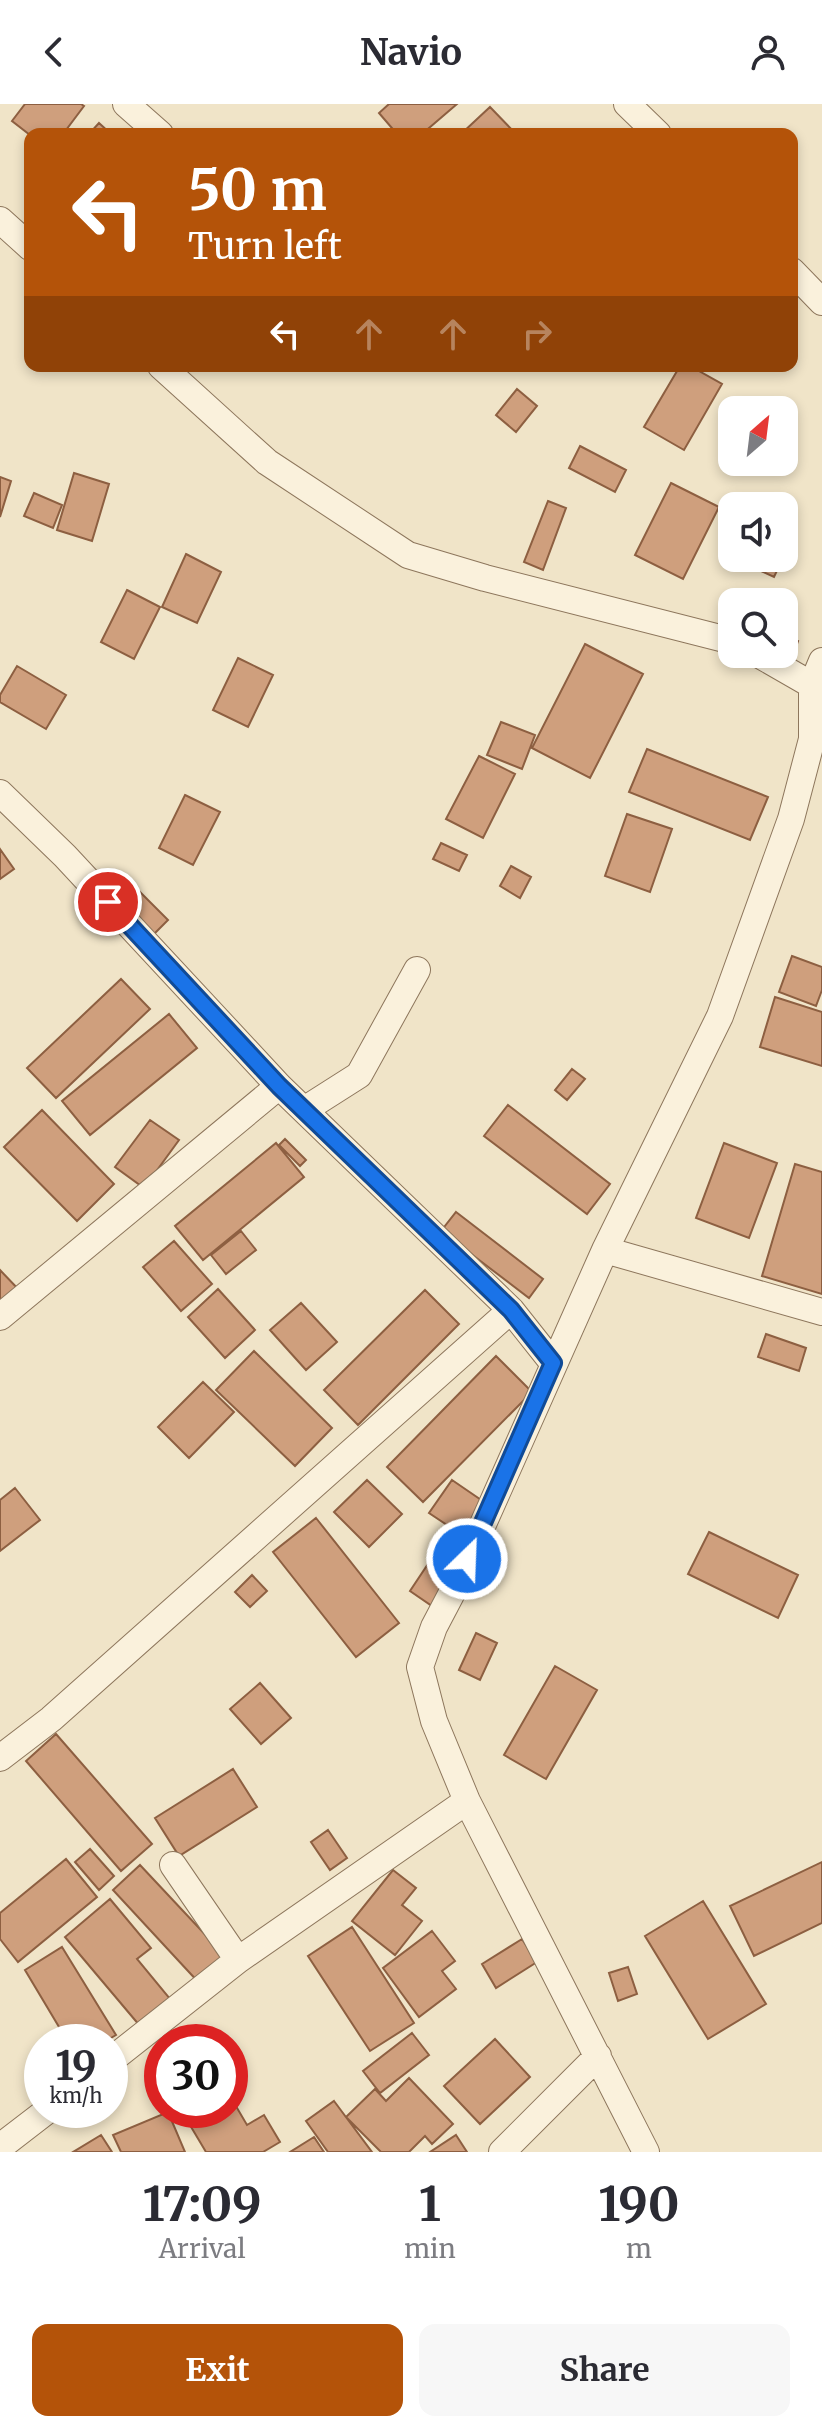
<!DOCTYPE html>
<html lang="en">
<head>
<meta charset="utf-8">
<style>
	:root { --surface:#fff; --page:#f7f7f7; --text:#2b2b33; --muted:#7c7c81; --accent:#b45309 }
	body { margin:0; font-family:Merriweather,serif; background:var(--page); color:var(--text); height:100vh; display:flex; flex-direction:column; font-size:30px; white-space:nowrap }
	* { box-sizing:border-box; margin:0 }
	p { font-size:26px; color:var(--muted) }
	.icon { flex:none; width:44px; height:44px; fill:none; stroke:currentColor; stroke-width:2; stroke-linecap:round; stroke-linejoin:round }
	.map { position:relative; height:2048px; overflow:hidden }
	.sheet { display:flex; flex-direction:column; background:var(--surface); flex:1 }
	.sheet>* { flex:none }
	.guide { position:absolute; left:24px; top:24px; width:774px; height:244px; border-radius:16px; box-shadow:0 4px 12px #0003; background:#b45309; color:#fff; overflow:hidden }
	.needle { width:52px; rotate:28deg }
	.buttons { position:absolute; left:718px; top:292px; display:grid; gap:16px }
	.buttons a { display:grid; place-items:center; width:80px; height:80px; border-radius:16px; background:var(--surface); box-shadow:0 4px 12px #0003; font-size:40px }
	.speed { position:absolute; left:24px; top:1920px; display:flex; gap:16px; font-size:40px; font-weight:700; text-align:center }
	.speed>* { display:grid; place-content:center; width:104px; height:104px; border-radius:50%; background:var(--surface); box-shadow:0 4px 12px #0003; line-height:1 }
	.speed small { font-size:20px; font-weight:400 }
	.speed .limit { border:12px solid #d22; background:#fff; color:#111 }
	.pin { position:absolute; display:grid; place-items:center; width:68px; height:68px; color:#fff; margin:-34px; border:4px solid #fff; border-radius:50%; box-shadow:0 2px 8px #0007 }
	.me { position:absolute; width:88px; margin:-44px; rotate:24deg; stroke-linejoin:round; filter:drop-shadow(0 0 6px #0008) }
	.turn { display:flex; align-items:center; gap:28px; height:168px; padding:0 32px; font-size:36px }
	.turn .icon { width:104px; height:104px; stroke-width:2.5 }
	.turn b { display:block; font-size:56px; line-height:68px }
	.lanes { display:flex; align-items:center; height:76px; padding:0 32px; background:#0003; justify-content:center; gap:40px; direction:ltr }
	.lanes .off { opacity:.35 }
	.eta { display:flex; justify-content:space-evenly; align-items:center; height:136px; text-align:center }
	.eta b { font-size:48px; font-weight:700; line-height:56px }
	.primary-button { display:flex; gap:16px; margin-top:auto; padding:16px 32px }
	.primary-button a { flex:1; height:92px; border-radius:16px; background:var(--accent); color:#fff; font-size:32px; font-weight:700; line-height:92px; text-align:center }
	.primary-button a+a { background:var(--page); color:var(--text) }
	header { display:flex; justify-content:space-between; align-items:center; height:104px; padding:0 32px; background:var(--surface); font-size:36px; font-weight:700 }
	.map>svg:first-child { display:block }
</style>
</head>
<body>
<header><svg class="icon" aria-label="back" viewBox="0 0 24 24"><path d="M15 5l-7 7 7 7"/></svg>Navio<svg class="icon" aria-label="person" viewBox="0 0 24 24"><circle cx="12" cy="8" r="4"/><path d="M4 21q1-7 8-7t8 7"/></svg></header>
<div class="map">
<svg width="822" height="2048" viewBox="0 0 822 2048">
	<rect width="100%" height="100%" fill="#f0e4c8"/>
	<path fill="#cf9f7d" stroke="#8d5f41" stroke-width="2" d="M25,0H81L84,2L63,30L30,31L12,17Z
		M389,0H457L422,30H397L379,9Z
		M490,3L516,30H461Z
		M99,19L111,30H89Z
		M680,262H690L722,280L684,346L644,323Z
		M517,285L537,302L516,328L496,311Z
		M580,342L626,366L615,388L569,364Z
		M74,369L109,380L92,437L57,426Z
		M0,373L11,377L0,413Z
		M671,379L719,403L683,475L635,451Z
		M34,389L62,401L53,424L24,412Z
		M548,397L566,404L543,466L524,458Z
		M784,421L796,427L784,452Z
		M186,450L221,468L197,519L162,503Z
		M744,454H783L774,473L742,458Z
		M127,486L160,503L134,555L101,538Z
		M784,531L798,537L792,554L781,550H784Z
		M585,540L643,570L590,674L532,644Z
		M238,554L273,571L248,623L213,606Z
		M17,562L66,591L46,625L0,598V591Z
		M501,618L535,631L522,665L487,651Z
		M647,645L768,693L750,736L629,688Z
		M479,652L515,670L483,734L446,715Z
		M185,691L220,708L193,761L159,744Z
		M627,710L672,725L650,788L605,772Z
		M441,739L467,751L459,767L433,755Z
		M0,745L14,765L0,775Z
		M511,762L531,773L520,794L500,782Z
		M132,780L168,816L151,833L115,798Z
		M792,852L822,863V886L816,902L779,888Z
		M121,875L150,905L56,994L27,964Z
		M775,893L822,908V962L760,943Z
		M169,910L197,944L90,1031L62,997Z
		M572,965L585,975L567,996L555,986Z
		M508,1001L610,1080L587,1110L484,1032Z
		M42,1006L114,1080L77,1117L4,1043Z
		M150,1016L179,1036L144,1084L115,1063Z
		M285,1035L306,1056L300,1062L279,1041Z
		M276,1039L304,1073L203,1156L175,1122Z
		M724,1039L777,1059L749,1134L696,1114Z
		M795,1060L822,1068V1190L762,1172Z
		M456,1108L543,1175L529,1194L441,1127Z
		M241,1127L256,1146L226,1170L211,1151Z
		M174,1137L212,1180L181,1207L143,1163Z
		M0,1166L21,1188L0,1207Z
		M218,1185L255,1226L225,1254L188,1213Z
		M425,1186L459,1220L358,1321L324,1286Z
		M301,1199L337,1238L306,1266L270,1226Z
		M766,1230L806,1244L799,1267L758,1253Z
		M254,1247L332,1324L295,1362L216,1286Z
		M496,1252L532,1288L423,1398L387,1363Z
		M203,1278L234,1308L189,1354L158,1323Z
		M367,1376L402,1410L369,1443L334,1408Z
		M452,1376L487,1400L465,1433L429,1409Z
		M15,1384L40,1416L0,1447V1396Z
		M316,1414L399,1519L356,1553L273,1448Z
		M709,1428L798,1471L778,1514L688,1470Z
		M432,1454L454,1469L432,1502L410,1487Z
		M252,1471L267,1487L250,1503L235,1488Z
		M476,1529L497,1539L480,1576L459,1566Z
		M555,1562L597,1586L546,1675L504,1651Z
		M260,1579L291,1614L261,1640L230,1605Z
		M56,1630L152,1740L121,1767L26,1657Z
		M233,1665L257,1703L179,1752L155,1714Z
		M328,1726L347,1754L330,1766L311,1738Z
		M90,1745L114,1772L99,1786L75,1758Z
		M66,1755L97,1793L18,1858L0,1835V1809Z
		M822,1758V1819L754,1852L730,1802Z
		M140,1761L229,1856L201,1881L113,1786Z
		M393,1766L416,1784L402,1801L422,1817L395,1851L352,1817Z
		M110,1795L151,1844L137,1855L171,1896L140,1922L65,1833Z
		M703,1797L766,1900L708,1935L645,1832Z
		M352,1823L414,1919L370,1947L308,1852Z
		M432,1827L455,1857L442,1867L456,1885L419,1913L383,1864Z
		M522,1835L537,1858L496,1884L482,1860Z
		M62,1843L116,1931L104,1938H68L25,1866Z
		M628,1863L637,1890L618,1897L609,1869Z
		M412,1929L429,1951L380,1989L363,1967Z
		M495,1935L530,1973L480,2020L444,1982Z
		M409,1974L453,2020L432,2040L425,2032L409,2048H381L346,2013L375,1985L386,1997Z
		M230,1992L247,2021L264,2011L280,2038L263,2048H206L181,2006H230Z
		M334,1997L372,2048H328L306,2017Z
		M168,2008L185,2048H121L113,2031Z
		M101,2031L112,2048H73Z
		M456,2031L467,2048H430Z
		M314,2033L324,2048H290Z"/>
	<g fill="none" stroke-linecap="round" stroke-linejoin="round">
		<defs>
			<path id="minor" d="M126,0L160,30
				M627,0L658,30
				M0,116L30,143
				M792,167L822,198
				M161,262L267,358L408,451L485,474L732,537
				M758,550L812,581H822
				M0,689L65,752L279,982L511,1206L553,1259
				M304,1006L359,971L417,866
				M605,1146L822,1208
				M0,1213L279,982
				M0,1654L51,1615L511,1206
				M173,1761L238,1856
				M110,1957L238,1856L467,1697
				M0,2043L48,2006
				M502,2048L598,1952
				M646,2048L467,1697L434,1617L420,1563L434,1523L455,1483L605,1146L720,912L791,715L812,635V581L822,557"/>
		</defs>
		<use href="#minor" stroke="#8d765c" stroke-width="28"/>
		<use href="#minor" stroke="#faf1dc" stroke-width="26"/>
	</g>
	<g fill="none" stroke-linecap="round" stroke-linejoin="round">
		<defs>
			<path id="route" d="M108,798L279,982L511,1206L553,1259L467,1455"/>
		</defs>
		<use href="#route" stroke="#114b97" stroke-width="20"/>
		<use href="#route" stroke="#1a73e8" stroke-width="14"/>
	</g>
</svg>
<div class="buttons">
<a><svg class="needle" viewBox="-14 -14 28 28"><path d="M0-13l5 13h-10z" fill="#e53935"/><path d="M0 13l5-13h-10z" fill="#7c7c81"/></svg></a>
<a><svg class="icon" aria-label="sound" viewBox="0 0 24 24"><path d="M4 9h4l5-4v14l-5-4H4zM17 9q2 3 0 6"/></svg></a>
<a><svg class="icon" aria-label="search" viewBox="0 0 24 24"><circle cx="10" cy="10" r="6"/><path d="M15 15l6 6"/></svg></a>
</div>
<div class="speed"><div>19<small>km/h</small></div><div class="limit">30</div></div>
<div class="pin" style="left:108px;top:798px;background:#d93025"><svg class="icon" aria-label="arrive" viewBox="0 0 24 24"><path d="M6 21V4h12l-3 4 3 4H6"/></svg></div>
<svg class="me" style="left:467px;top:1455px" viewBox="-20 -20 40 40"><circle r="17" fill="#1a73e8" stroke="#fff" stroke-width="3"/><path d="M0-11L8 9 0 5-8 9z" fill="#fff"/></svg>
<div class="guide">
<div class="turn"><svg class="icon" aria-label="left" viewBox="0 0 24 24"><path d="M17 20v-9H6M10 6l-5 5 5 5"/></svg><div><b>50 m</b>Turn left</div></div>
<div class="lanes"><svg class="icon" aria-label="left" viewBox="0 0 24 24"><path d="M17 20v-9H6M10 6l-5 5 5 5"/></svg><svg class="icon off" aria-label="ahead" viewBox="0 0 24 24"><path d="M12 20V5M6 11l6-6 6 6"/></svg><svg class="icon off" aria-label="ahead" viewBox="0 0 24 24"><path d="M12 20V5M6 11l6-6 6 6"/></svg><svg class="icon off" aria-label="right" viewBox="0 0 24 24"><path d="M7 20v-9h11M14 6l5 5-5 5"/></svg></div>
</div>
</div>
<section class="sheet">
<div class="eta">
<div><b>17:09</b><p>Arrival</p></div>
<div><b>1</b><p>min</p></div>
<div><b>190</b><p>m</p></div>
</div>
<div class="primary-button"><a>Exit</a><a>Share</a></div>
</section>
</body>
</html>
